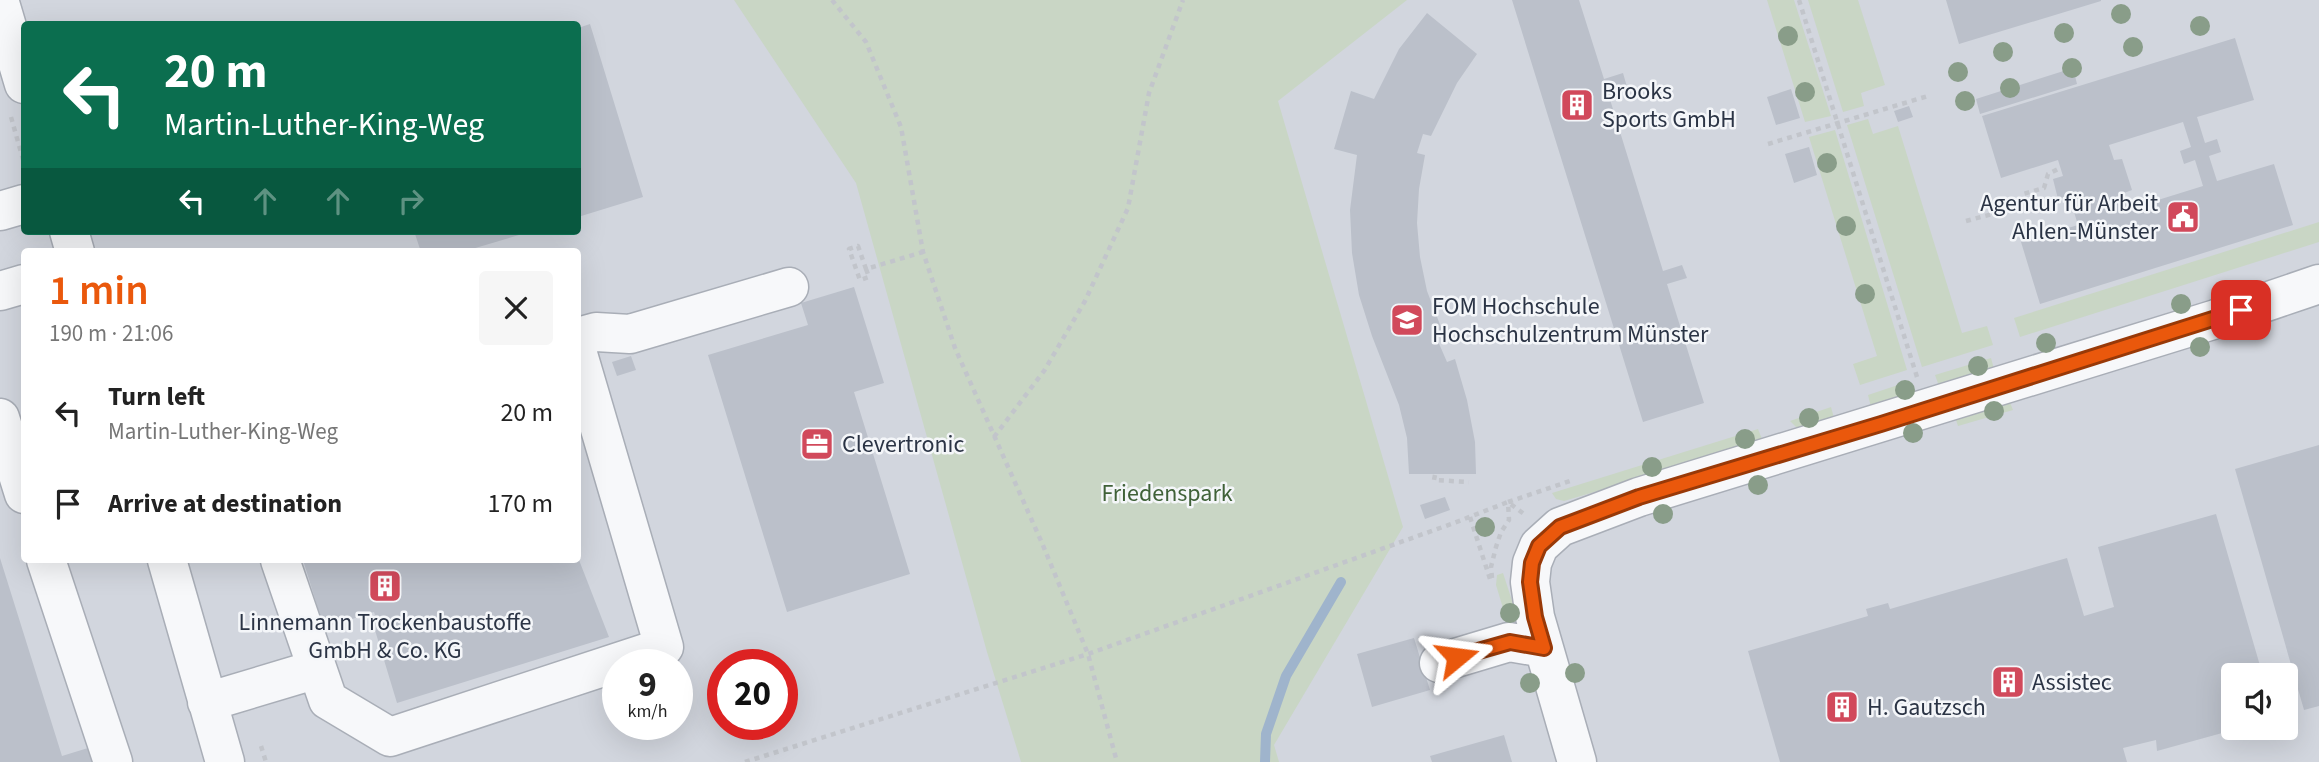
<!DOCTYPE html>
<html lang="en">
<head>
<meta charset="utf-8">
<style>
	:root { --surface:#fff; --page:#f6f6f6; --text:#222; --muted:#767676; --accent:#ea580c }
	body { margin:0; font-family:"Source Sans 3",sans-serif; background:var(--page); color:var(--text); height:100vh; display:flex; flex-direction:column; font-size:26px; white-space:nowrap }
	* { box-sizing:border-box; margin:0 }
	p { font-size:23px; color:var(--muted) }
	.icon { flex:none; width:38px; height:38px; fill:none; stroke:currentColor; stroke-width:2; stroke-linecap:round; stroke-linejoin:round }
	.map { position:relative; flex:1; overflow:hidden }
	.drawer { position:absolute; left:21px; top:248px; width:560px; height:315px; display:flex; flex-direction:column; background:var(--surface); border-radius:7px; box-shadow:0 7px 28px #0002 }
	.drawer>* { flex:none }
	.hud { position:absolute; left:21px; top:21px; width:560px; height:214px; border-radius:7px; box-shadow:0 7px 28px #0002; background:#0b6e4f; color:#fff; overflow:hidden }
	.controls { position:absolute; left:2221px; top:663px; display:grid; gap:14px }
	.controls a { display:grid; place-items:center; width:77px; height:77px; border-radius:7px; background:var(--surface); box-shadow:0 7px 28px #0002; font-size:35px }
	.speed { position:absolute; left:602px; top:649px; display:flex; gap:14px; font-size:35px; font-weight:700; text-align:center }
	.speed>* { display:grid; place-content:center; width:91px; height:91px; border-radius:50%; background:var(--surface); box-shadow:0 7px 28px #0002; line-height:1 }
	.speed small { font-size:18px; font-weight:400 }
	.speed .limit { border:10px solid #d22; background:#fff; color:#111 }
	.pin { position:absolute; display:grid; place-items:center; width:60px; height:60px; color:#fff; margin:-30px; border-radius:14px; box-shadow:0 4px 10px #0006 }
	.me { position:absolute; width:77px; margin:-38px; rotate:74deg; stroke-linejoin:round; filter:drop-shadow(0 0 5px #0008) }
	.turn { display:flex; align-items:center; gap:24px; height:147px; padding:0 28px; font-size:32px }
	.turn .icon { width:91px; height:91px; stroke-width:2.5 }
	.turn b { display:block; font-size:49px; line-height:60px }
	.lanes { display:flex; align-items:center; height:66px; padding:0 28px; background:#0003; justify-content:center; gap:35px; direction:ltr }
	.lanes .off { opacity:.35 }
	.round { display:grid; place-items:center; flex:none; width:74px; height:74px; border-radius:7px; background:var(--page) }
	.head { display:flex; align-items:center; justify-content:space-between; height:119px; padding:0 28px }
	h1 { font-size:42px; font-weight:600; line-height:52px; color:var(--accent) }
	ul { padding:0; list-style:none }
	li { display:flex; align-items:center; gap:21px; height:91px; padding:0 28px }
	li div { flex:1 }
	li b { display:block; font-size:26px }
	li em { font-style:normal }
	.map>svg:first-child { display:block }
</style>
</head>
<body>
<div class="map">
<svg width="2319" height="762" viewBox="0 0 2319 762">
	<rect width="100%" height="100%" fill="#e4e7ec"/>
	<path fill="#d2d6de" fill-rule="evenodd" d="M0,0H2319V762H0ZM24,24H578V231H24ZM24,252H578V560H24ZM618,665H677V724H618ZM723,665H782V724H723ZM2233,676H2286V728H2233Z"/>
	<path fill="#c9d6c5" d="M734,0H1407L1278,101L1403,527L1274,745L1279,762H1021L987,652L856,183Z
		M1767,0H1794L1831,116L1805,122Z
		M1808,0H1858L1885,85L1861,93L1864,106L1843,112Z
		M1868,119L1873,134L1898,126L1962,333L1987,326L1993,345L1922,367L1847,125Z
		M1835,130L1907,370L1860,385L1853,364L1877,356L1809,137Z
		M2319,222V242L2020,337L2014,318Z
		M1991,358L1994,369L1939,386L1935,375Z
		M1910,381L1914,393L1871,407L1868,395Z
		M2009,400L2013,410L1958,426L1955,417Z
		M1831,407L1834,418L1798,429L1790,421Z
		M1758,429L1762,439L1759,443L1564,501L1556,499L1552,493Z
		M1503,573L1520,625L1509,628L1496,585L1497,575Z"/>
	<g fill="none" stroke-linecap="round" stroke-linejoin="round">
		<path stroke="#9fb4cc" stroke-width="10" d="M1265,762L1266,734L1286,676L1341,582"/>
	</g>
	<path fill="#bbc0ca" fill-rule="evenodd" d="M1512,0H1579L1604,79L1623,73L1627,87L1608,93L1663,271L1682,265L1687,278L1667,284L1704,403L1643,422Z
		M1946,0H2101V1L1959,44Z
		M1427,13L1477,54L1457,83L1431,136L1423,134L1417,153L1425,155L1419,189L1417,223L1420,257L1427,291L1444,335L1437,339L1447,362L1455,359L1467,400L1475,442L1476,474H1409L1407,438L1399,405L1372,336L1359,295L1352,253L1350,210L1357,155L1334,149L1351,91L1374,99L1399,49Z
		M590,24L643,197L578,217V28Z
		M2235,38L2254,100L2197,117L2205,143L2217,139L2221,152L2209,156L2217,181L2274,164L2293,225L2040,304L2021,242L2078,225L2070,199L2059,203L2053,179L2063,176L2058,160L2001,178L1982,116ZM2183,122L2191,147L2180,151L2184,164L2195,160L2203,186L2129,209L2124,193L2132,190L2122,159L2114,160L2109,145Z
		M2073,68L2077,84L1980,114L1976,99Z
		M1791,89L1800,118L1776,125L1767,97Z
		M1909,106L1913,117L1898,122L1894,111Z
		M1809,147L1817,175L1794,183L1785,154Z
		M414,231H529V232L462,252H421Z
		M854,287L884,383L854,392L910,574L787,612L708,355L808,325L801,303Z
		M631,356L636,370L617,376L612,362Z
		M2319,445V706L2304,710L2235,469Z
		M1445,497L1450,510L1425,519L1420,505Z
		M2216,514L2263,676H2233V730L2157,751L2156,740L2123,748L2127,762H1780L1748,651L1868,616L1866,609L1888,603L1890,609L2067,558L2084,616L2114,607L2098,547Z
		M0,558L62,756L88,748L93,762H0Z
		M303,560H579L609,637L397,703L371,617L375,615L374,612L324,628Z
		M1414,638L1430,690L1372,707L1357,654Z
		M1504,735L1512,762H1432L1430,756Z"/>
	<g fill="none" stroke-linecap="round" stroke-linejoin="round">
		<defs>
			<path id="minor" d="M0,3L24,84
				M0,211L24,204
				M69,231L75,252
				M0,291L24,284
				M578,337L596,332L630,334L789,287
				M0,418L24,494
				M46,560L113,762
				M167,560L225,762
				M280,560L328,700L390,737L664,647L578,354
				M1439,663L1509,642L1544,648
				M207,702L317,669
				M1577,762L1535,617L1530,582L1532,563L1539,546L1560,527L1639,497L2216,319L2319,284"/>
		</defs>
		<use href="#minor" stroke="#a9aeb7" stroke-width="41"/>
		<path stroke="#c2c5cb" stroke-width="4.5" stroke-dasharray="5 5" stroke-linecap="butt" d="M832,0L866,42L901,127L923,252L955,348L1042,543L1088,654L1117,762
			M1799,0L1917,377
			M11,117L24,163
			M1768,144L1928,96
			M1966,221L2019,207L2023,194L2044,188L2048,174L2060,168
			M866,269L869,277L860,280L849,249L858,246L866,269L923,252
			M994,437L1044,371L1085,301L1128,208L1149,93L1183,0
			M1435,475L1434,480L1469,482
			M1470,517L1490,579
			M1492,578L1491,567L1496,547L1501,532L1509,520L1508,502L1573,480
			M261,746L266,762
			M745,762L1088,654L1454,523L1508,502L1524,514"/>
		<use href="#minor" stroke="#f7f8fa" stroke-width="38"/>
	</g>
	<g fill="#899d89">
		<circle cx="2121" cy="14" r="10"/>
		<circle cx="2200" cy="26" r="10"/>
		<circle cx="2064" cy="33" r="10"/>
		<circle cx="1788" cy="36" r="10"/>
		<circle cx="2133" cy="47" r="10"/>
		<circle cx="2003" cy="52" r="10"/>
		<circle cx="2072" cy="68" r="10"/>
		<circle cx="1958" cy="72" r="10"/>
		<circle cx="2010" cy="88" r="10"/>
		<circle cx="1805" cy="92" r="10"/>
		<circle cx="1965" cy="101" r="10"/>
		<circle cx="1827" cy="163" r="10"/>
		<circle cx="1846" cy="226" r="10"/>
		<circle cx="1865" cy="294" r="10"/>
		<circle cx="2181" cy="304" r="10"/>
		<circle cx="2046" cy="343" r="10"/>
		<circle cx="2200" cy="347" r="10"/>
		<circle cx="1978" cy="366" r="10"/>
		<circle cx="1905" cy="390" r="10"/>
		<circle cx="1994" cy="411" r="10"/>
		<circle cx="1809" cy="418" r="10"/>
		<circle cx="1913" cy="433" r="10"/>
		<circle cx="1745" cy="439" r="10"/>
		<circle cx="1652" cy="467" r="10"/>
		<circle cx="1758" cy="485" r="10"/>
		<circle cx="1663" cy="514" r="10"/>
		<circle cx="1485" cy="527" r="10"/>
		<circle cx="1510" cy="613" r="10"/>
		<circle cx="1575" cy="673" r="10"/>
		<circle cx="1530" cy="683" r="10"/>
	</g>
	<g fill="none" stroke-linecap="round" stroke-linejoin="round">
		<defs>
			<path id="route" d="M1457,657L1510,642L1544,648L1535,617L1530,582L1532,563L1539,546L1560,527L1639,497L1881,424L2241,310"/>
		</defs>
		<use href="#route" stroke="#983908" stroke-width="18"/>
		<use href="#route" stroke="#ea580c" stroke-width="12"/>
	</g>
	<defs>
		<symbol id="building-square" viewBox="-11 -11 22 22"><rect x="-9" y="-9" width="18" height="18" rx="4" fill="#d1495b" stroke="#f4f6f9"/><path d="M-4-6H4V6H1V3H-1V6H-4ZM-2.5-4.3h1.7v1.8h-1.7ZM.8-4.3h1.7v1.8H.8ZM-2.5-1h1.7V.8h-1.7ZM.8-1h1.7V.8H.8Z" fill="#fff"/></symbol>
		<symbol id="civic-square" viewBox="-11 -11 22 22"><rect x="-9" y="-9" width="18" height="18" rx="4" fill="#d1495b" stroke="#f4f6f9"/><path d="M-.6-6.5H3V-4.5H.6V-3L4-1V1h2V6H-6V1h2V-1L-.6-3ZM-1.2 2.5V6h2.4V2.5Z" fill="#fff"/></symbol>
		<symbol id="university-square" viewBox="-11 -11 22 22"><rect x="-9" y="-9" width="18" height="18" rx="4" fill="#d1495b" stroke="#f4f6f9"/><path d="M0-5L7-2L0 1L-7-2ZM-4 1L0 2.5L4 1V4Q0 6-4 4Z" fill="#fff"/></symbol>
		<symbol id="office-square" viewBox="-11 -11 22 22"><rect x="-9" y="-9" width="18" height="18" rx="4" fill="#d1495b" stroke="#f4f6f9"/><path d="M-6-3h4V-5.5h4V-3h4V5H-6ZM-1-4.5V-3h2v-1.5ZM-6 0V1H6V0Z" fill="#fff"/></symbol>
	</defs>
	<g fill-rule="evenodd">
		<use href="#building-square" x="1558" y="86" width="38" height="38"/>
		<use href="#civic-square" x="2164" y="198" width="38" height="38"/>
		<use href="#university-square" x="1388" y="301" width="38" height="38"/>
		<use href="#office-square" x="798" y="425" width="38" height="38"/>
		<use href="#building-square" x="366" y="567" width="38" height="38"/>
		<use href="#building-square" x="1989" y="663" width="38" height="38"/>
		<use href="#building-square" x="1823" y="688" width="38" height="38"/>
	</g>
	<g text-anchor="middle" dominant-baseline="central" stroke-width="5" stroke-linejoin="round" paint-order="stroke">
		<g font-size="24" fill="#2b3445" stroke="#f4f6f9" text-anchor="start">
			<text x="1602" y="91">Brooks<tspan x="1602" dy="28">Sports GmbH</tspan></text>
			<text x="2158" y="203" text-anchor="end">Agentur für Arbeit<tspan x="2158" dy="28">Ahlen-Münster</tspan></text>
			<text x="1432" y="306">FOM Hochschule<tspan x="1432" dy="28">Hochschulzentrum Münster</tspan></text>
			<text x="842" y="444">Clevertronic</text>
			<text x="385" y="622" text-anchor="middle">Linnemann Trockenbaustoffe<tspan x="385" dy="28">GmbH &amp; Co. KG</tspan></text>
			<text x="2032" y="682">Assistec</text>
			<text x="1867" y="707">H. Gautzsch</text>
		</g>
		<g font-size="24" fill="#3f6138" stroke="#f4f6f9">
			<text x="1167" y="493">Friedenspark</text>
		</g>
	</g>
</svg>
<div class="controls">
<a><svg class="icon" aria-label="sound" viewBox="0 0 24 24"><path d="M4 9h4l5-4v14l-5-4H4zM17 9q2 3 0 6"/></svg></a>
</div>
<div class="speed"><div>9<small>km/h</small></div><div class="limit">20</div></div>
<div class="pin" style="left:2241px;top:310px;background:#d93025"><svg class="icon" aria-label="arrive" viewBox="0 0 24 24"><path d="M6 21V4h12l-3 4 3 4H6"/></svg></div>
<svg class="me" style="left:1457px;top:657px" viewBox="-20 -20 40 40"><path d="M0-17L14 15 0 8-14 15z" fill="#ea580c" stroke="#fff" stroke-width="4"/></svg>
<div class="hud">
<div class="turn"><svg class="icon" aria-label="left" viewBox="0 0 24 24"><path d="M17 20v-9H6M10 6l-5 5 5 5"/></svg><div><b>20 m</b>Martin-Luther-King-Weg</div></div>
<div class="lanes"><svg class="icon" aria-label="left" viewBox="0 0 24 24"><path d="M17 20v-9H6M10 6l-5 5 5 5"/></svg><svg class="icon off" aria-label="ahead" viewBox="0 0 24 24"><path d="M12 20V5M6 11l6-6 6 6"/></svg><svg class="icon off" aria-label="ahead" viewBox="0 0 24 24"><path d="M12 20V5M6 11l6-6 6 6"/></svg><svg class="icon off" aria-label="right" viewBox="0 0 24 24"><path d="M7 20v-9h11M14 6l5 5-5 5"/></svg></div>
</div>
<section class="drawer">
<div class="head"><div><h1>1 min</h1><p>190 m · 21:06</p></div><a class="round"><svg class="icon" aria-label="close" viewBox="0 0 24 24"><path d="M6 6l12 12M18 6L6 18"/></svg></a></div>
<ul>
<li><svg class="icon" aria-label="left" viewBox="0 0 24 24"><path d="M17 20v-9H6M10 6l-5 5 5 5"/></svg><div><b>Turn left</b><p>Martin-Luther-King-Weg</p></div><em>20 m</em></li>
<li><svg class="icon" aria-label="arrive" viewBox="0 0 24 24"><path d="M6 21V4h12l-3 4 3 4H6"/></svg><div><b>Arrive at destination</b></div><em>170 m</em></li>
</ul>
</section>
</div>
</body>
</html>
